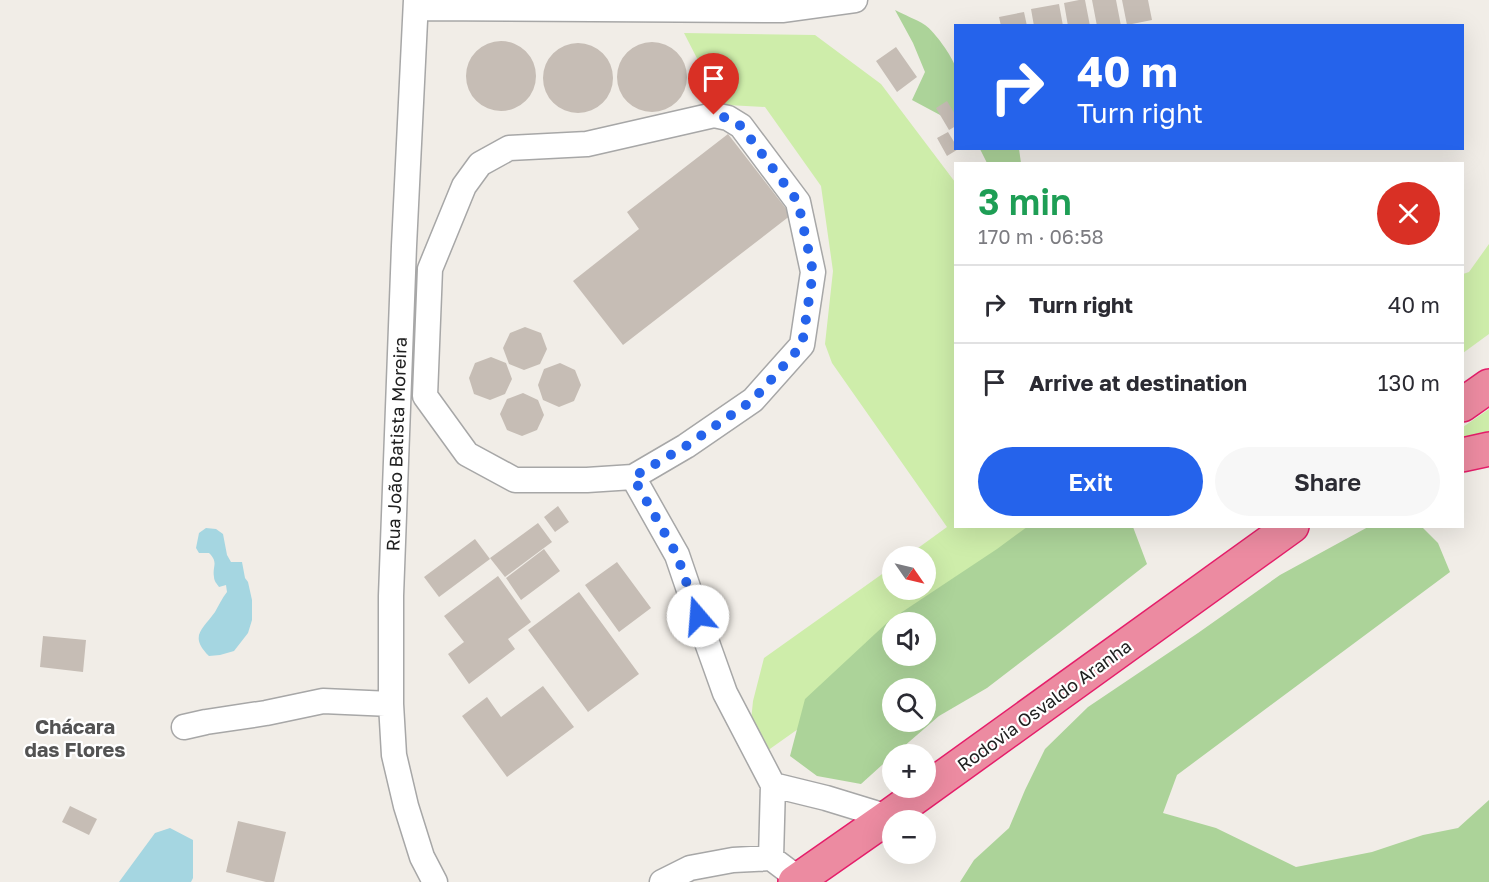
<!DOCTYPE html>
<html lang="en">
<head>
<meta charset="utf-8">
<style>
	:root { --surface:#fff; --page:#f7f7f7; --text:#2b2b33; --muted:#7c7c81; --line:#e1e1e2; --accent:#2563eb }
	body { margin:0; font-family:"Golos Text",sans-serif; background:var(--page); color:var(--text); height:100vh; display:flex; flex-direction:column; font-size:22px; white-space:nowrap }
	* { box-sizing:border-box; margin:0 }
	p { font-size:20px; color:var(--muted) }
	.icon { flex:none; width:33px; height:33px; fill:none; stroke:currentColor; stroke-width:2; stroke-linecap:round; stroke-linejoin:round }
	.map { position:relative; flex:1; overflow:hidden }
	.sheet { position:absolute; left:954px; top:162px; width:510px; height:366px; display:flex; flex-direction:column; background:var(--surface); border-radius:0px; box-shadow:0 6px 24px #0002 }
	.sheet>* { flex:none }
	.hud { position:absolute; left:954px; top:24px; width:510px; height:126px; border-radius:0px; box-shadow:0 6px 24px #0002; background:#2563eb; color:#fff; overflow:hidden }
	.needle { width:39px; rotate:124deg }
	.fabs { position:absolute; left:882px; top:546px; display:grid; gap:12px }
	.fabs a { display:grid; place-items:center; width:54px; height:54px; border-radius:50%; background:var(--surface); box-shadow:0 6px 24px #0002; font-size:30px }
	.pin { position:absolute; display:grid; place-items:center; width:51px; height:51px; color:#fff; margin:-62px -26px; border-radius:50% 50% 50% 0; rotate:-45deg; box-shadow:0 0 6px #0007 }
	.pin .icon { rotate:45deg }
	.me { position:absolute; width:66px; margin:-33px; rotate:342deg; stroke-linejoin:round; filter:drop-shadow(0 0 4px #0008) }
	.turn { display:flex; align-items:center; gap:21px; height:126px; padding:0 24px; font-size:27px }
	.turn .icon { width:78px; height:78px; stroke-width:2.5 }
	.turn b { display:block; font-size:42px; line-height:51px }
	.round { display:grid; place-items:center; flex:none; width:63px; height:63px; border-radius:32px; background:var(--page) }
	.headline { display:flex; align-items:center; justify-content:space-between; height:102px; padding:0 24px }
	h1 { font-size:36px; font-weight:600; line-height:45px; color:#1e9e55 }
	.cta { display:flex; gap:12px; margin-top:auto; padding:12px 24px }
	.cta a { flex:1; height:69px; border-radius:36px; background:var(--accent); color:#fff; font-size:24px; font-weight:600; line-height:69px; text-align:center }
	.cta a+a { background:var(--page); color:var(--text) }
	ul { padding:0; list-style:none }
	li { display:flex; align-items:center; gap:18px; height:78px; padding:0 24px; border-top:2px solid var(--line) }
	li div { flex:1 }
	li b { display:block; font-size:22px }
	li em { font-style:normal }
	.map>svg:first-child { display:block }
</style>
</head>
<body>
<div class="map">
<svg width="1489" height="882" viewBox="0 0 1489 882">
	<rect width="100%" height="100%" fill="#f1ede7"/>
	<path fill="#ceedaa" d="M684,33L815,35L881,84L955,182L956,526L1082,527L926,622H892V656H901L767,751L750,731L753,701L764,658L892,567V590H926V556H907L947,527L832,363L825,344L833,271L821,186L765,107L709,104L704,72Z
		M1489,244V334L1463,353V274L1469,272Z
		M1489,409V437L1463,443V427Z"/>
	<path fill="#acd399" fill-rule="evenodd" d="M895,10C904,15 916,19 925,25C935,32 952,56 956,68L955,123L912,100L925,72L913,43Z
		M980,149H1019L1021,163H987Z
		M1027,527H1133L1147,564L1059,633L987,688L939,716L895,754H892V756L861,784L817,776L790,756L805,699L890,620L997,549ZM892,622H926V656H892ZM892,688H926V722H892Z
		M1368,527H1422L1438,543L1450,572L1177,775L1163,813L1216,828L1296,867L1372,852L1423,835L1458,828L1489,800V882H960L974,860L1009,828L1025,790L1045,749L1088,707L1198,633L1280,575Z"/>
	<path fill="#a5d6e1" d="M206,528L216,529L223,534L227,555L231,562H242L245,578L248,582L252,600V620L248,633L234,651L220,655L209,656C189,636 202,630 215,612C219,605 222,598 227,592L226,585L219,587C217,584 214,581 214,577C212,566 219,563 209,553H199L196,548L199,533Z
		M170,828L193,840V878L191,882H119L155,833Z"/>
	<path fill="#c6bdb5" d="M1079,0H1085L1090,26H1068L1064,3Z
		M1092,0H1116L1121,26H1097Z
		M1122,0H1148L1152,20L1127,25Z
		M1059,4L1063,26H1034L1031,9Z
		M1024,12L1027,26H1001L999,17Z
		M466 76a35 35 0 1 1 70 0a35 35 0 1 1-70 0Z
		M617 77a35 35 0 1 1 70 0a35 35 0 1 1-70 0Z
		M543 78a35 35 0 1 1 70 0a35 35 0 1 1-70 0Z
		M896,47L917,77L897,92L876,61Z
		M947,101L956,116V126L949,130L936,108Z
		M948,132L956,145V148H960L947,156L937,138Z
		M728,134L791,215L623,345L573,281L639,229L627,212Z
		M525,327L541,333L547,349L540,364L524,370L509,364L503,348L510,333Z
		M491,357L506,363L512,379L505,394L490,400L474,394L469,378L475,363Z
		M560,363L575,370L581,385L574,401L559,407L543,400L538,385L544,369Z
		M523,393L538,400L544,415L537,430L522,436L507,430L500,414L507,399Z
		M558,506L569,522L555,532L544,517Z
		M538,523L552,542L505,577L490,558Z
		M475,539L490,559L439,597L424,577Z
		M544,549L560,571L521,600L506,578Z
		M617,562L651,608L619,632L585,585Z
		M498,576L531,622L508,639L515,649L469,684L448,654L464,642L444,616Z
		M579,592L639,674L588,712L528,630Z
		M43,636L86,640L83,672L40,667Z
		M543,686L574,727L507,777L462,716L487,697L501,717Z
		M70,806L97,819L89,835L62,822Z
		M238,821L286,832L274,882H266L226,872Z"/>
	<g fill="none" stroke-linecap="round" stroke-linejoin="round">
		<defs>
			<path id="minor" d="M416,0L404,246L391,596V704L394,755L406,806L422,857L435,882
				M416,8L782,10L855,0
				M714,115L728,118L741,126L798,202L813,272L802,345L753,400L686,446L633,477L587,480H515L467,454L425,396L430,269L464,186L480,164L509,148L587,144Z
				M633,477L677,555L705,637L725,693L773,785L771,858
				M184,727L206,722L266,713L323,701L391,704
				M773,785L826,798L888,817
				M662,882L690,868L733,860L771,858L799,879"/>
			<path id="highway" d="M1462,405L1489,386
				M1462,455L1489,449
				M795,882L888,817L1292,526"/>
		</defs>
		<use href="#minor" stroke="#a7a7a7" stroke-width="27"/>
		<use href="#highway" stroke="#e51e6a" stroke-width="36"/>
		<use href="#minor" stroke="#fff" stroke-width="24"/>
		<use href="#highway" stroke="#ec8ba1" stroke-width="33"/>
	</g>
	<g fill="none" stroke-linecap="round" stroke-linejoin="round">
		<path stroke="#2563eb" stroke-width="10" stroke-dasharray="0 18" d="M698,616L677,555L633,477L686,446L753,400L802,345L813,272L798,202L741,126L728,118L714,115"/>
	</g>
	<g text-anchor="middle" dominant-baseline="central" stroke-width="4.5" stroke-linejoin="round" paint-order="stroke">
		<g font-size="18" fill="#202020" stroke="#fff">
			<text transform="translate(396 444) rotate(-88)">Rua João Batista Moreira</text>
			<text transform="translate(1044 705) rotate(-36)">Rodovia Osvaldo Aranha</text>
		</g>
		<g font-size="20" font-weight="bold" fill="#535353" stroke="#fff">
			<text x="75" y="726">Chácara<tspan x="75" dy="23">das Flores</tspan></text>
		</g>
	</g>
</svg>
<div class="fabs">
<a><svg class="needle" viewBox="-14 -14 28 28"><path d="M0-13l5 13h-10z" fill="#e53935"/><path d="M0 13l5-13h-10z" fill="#7c7c81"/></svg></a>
<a><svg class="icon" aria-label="sound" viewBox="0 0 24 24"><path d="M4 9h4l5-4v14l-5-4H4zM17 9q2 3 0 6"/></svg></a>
<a><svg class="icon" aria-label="search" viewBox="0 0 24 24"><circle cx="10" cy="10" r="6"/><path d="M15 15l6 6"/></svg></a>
<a>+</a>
<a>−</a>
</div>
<div class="pin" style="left:714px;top:115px;background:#d93025"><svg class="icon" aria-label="arrive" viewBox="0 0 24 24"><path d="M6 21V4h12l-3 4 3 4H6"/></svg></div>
<svg class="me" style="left:698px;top:616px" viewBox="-20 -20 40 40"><circle r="19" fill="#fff"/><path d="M0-13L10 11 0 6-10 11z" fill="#2563eb"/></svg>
<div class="hud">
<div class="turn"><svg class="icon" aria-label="right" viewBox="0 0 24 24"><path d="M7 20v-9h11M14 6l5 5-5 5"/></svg><div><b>40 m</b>Turn right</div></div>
</div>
<section class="sheet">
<div class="headline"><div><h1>3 min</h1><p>170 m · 06:58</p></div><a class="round" style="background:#d93025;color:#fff"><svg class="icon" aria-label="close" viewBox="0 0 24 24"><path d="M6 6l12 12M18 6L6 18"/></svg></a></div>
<ul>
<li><svg class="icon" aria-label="right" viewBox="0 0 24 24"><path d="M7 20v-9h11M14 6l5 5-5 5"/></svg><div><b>Turn right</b></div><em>40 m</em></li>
<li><svg class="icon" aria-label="arrive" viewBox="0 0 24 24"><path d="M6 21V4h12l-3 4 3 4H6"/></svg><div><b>Arrive at destination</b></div><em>130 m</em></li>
</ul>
<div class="cta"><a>Exit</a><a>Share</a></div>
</section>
</div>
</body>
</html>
